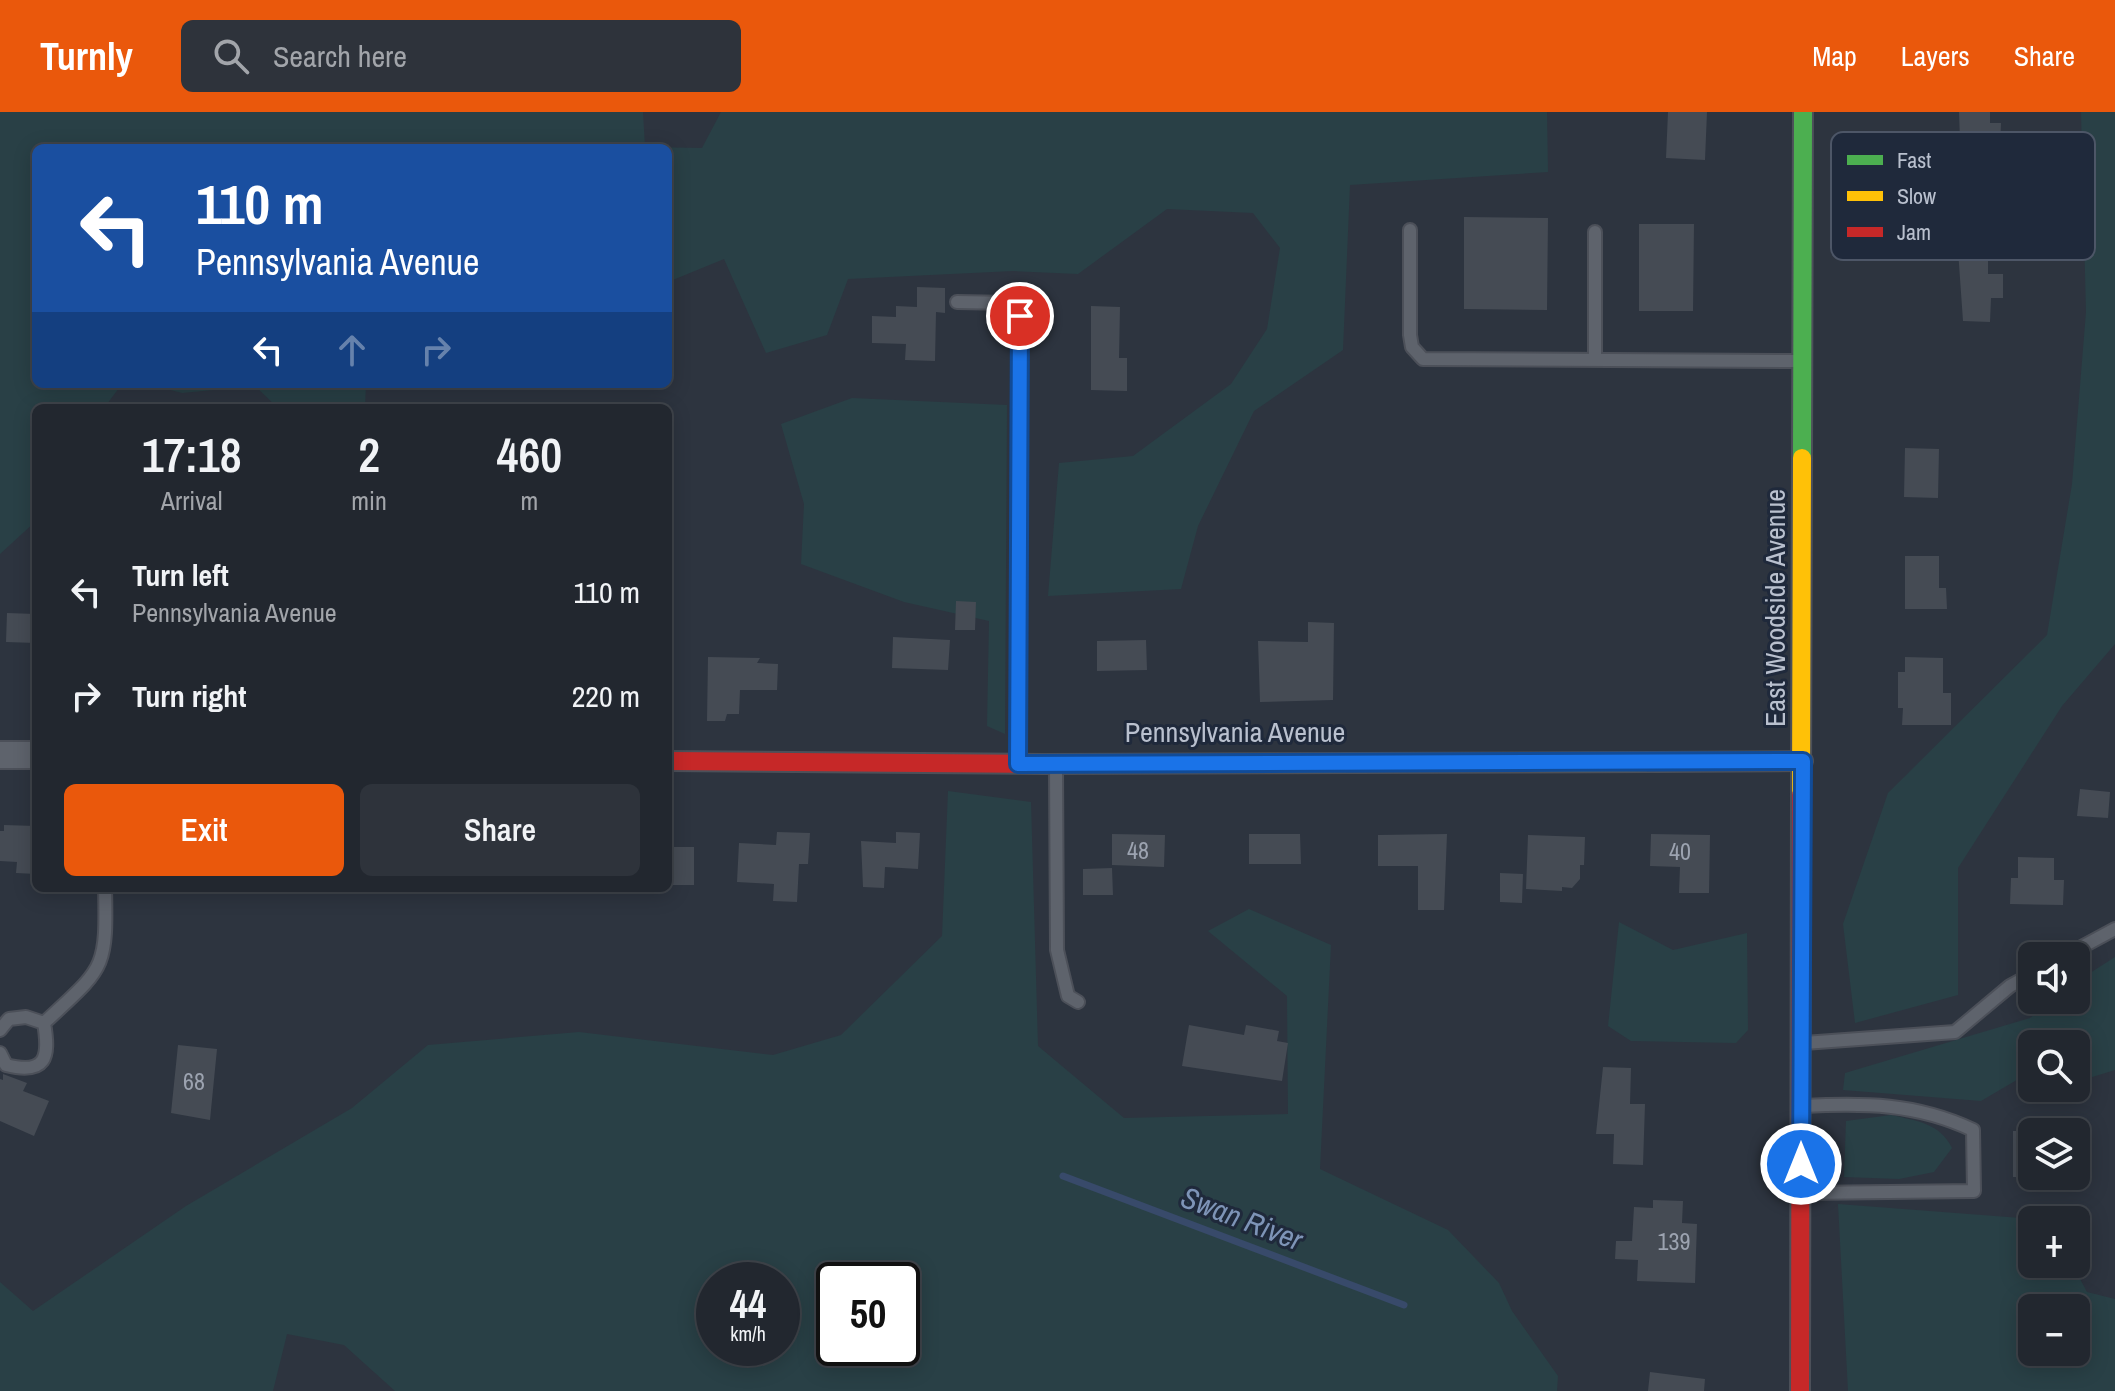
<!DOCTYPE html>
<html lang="en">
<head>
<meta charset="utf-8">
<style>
	:root { --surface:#22272f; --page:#2e333b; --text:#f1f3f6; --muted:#a2a5aa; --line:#3f444b; --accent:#ea580c }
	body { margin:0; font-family:"Archivo Narrow",sans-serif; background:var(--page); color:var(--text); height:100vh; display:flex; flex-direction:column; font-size:30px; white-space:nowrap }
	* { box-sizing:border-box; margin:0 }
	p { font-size:26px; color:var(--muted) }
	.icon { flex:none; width:44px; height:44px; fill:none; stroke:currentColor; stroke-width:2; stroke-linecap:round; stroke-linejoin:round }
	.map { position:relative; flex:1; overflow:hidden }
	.sheet { position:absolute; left:32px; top:292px; width:640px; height:488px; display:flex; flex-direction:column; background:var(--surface); border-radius:12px; box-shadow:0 4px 20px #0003,0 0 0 2px var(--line) }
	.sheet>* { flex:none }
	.banner { position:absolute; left:32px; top:32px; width:640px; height:244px; border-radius:12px; box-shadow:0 4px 20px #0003,0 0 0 2px var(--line); background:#1a4fa0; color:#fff; overflow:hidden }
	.controls { position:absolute; left:2018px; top:830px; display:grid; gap:16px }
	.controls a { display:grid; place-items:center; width:72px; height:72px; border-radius:12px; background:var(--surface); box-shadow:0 4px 20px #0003,0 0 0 2px var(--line); font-size:40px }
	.speed { position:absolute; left:696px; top:1150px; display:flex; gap:16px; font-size:40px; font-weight:700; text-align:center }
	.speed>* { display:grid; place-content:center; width:104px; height:104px; border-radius:50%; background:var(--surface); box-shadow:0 4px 20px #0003,0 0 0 2px var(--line); line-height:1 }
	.speed small { font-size:20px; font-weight:400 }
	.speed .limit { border:4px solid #111; border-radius:12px; background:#fff; color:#111 }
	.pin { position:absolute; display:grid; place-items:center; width:68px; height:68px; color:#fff; margin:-34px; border:4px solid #fff; border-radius:50%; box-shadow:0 2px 8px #0007 }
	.me { position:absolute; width:88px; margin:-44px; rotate:0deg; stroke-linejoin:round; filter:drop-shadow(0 0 6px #0008) }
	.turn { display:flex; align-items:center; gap:28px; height:168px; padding:0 32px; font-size:36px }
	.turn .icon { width:104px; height:104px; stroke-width:2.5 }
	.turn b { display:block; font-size:56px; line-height:68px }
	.lanes { display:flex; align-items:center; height:76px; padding:0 32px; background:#0003; justify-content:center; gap:40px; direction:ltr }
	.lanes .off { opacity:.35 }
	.eta { display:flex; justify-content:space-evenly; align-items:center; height:136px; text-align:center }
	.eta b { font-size:48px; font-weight:600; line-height:56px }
	.primary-button { display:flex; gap:16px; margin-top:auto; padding:16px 32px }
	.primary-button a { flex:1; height:92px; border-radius:12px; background:var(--accent); color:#fff; font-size:32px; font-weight:600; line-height:92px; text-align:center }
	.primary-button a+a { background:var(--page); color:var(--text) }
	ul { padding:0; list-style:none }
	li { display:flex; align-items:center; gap:24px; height:104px; padding:0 32px }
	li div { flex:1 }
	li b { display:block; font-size:30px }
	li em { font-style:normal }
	header { display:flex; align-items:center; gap:48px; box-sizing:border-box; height:112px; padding:0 40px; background:var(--accent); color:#fff }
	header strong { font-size:38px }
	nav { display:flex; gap:44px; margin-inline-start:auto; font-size:28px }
	.search { width:560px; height:72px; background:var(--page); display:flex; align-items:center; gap:20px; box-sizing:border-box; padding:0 28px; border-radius:12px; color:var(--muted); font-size:30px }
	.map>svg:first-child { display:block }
</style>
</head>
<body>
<header>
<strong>Turnly</strong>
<div class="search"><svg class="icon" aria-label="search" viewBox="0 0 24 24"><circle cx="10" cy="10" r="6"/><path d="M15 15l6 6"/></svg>Search here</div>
<nav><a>Map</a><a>Layers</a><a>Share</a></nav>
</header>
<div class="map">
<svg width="2115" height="1279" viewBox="0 0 2115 1279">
	<rect width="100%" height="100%" fill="#2d343f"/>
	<path fill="#294046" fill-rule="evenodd" d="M0,0H643L645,35L702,36L721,0H1547L1548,60L1350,73L1343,238L1254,299L1198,414L1181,477L1048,484L1059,351L1133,344L1231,272L1267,217L1280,136L1253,101L1167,97L1078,162L1013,159L848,167L827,223L766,241L724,147L668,170V36H36V272H122L104,296H36V409L0,442Z
		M2081,0H2115V532L2062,594L1958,756V883L1855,911L1843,812L1888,681L2047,523L2072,372L2086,200Z
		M148,272H366L365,296H278L255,274L182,281Z
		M852,286L1007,293L1005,622L987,614L989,509L904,490L801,452L804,392L781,312Z
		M948,679L1031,690L1038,934L1124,1006L1288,1002L1287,884L1208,819L1249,797L1331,833L1320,1057L1448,1118L1499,1171L1512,1199L1558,1264L1557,1279H395L344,1233L287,1222L273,1279H0V1170L33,1199L186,1094L352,996L428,933L579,920L773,943L841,923L942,824ZM714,1168H782V1236H714ZM834,1168H902V1236H834Z
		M1619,810L1673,838L1747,821L1748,918L1736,931L1631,929L1608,914Z
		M2115,845V958L2076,970V932H2032V959L1981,989L1843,978L1845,961L2030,906L2053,888H2076V870Z
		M1891,1003C1917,1009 1940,1011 1952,1036L1934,1060L1899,1067L1844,1065L1846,1009Z
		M1838,1092L2048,1108H2032V1152H2072L2087,1180L2115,1187V1279H1848ZM2076,1196V1240H2032V1196Z"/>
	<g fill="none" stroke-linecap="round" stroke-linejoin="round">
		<path stroke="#384a6a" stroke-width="7" d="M1063,1064L1404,1193"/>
	</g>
	<path fill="#454b54" d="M1668,0H1707L1705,48L1666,46Z
		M1959,0H1990V11H2001L2000,36H1992L1991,59L1961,58Z
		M1464,105L1548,106L1547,198L1464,197Z
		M1639,112H1694L1693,199H1639Z
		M1958,138L1988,139V162H2003V186H1991L1990,210L1963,209Z
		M917,175L945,176V201L936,200L935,249L905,248L906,232L872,231V204L896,205V194L917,195Z
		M1091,194L1120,195L1119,246H1127V279L1091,278Z
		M1905,336L1939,337L1938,386L1904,385Z
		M1905,444H1939V476H1946L1947,497H1905Z
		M956,489L976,490L975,518H955Z
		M7,501L36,502V531L6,530Z
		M1308,510L1334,511L1333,588L1260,590L1258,529L1308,530Z
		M893,525L950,528L948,558L892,556Z
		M1146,528L1147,558L1097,559V529Z
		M708,545L760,546L757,551L778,552L777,578H740L739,602H727L725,609H707Z
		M1905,545L1943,546V581H1951V613H1902L1903,596H1898V560H1905Z
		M2080,677L2110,680L2108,706L2077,704Z
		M4,713L36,714V762L16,761L17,750L0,749V719H4Z
		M777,720L810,721L808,752H799L797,790L773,789L774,772L737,770L739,731L776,733Z
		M896,720L920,721L918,757L885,755L884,776L863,775L861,729L896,731Z
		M1112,722L1165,723L1164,755L1112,753Z
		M1249,722H1300L1301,752H1249Z
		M1447,722L1444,798H1418V754H1378V723Z
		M1651,722L1710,723L1709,781H1679L1680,755L1650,754Z
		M1528,723L1585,725L1584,753H1580V767L1572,776L1562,775V779L1526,777Z
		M668,735H694V773H668Z
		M2018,745L2054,746V768H2064L2063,793L2010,792L2011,766H2018Z
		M1112,756L1113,783H1083V757Z
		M1500,761L1523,762L1522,791L1500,790Z
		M1189,913L1244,923L1246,913L1279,919L1277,929L1288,931L1282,969L1182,954Z
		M178,933L217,937L210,1008L171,1001Z
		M1603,955L1631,956L1630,992H1645L1643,1053L1613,1052L1614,1022H1596Z
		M3,962L27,971L23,979L49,989L34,1024L0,1009V967L3,968Z
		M2013,1019H2032V1065H2013Z
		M1653,1088L1683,1089L1682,1111L1697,1112L1695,1171L1637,1169L1638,1148L1615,1147L1616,1129H1632L1634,1095L1653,1096Z
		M1650,1260L1705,1267L1704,1279H1648Z"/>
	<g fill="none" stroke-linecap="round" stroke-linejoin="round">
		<defs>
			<path id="lane" d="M1410,118V223L1412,235L1423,247L1800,249
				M1595,120V248
				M957,190L1011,191L1020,204L1018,649
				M1056,656L1057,838L1068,884L1078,890
				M2065,844L2115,817
				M44,911C104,855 107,859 105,776
				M0,918L9,907L26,905L44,911
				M1804,931L1955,920L2010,874L2032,862
				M0,941L6,953C46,963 50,946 44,911
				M1803,994C1864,991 1916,991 1973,1018L1974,1079L1804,1081"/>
			<path id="street" d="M0,643H36"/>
			<path id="fast" d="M1802,346L1803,0"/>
			<path id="slow" d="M1044,652L1654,650
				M1801,683L1802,346"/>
			<path id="jam" d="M668,649L1044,652
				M1654,650L1803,649
				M1800,1279L1801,683"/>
		</defs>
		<use href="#lane" stroke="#4c5059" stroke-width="16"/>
		<use href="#street" stroke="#4c5059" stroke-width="30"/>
		<use href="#fast" stroke="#4c5059" stroke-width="22"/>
		<use href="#slow" stroke="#4c5059" stroke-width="22"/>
		<use href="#jam" stroke="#4c5059" stroke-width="22"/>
		<use href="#lane" stroke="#5e636c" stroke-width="12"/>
		<use href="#street" stroke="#5e636c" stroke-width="26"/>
		<use href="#fast" stroke="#4caf50" stroke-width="18"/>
		<use href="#slow" stroke="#ffc107" stroke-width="18"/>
		<use href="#jam" stroke="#c62828" stroke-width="18"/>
	</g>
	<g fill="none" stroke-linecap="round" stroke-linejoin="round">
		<defs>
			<path id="route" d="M1020,204L1018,652L1803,649L1801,1052"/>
		</defs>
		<use href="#route" stroke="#114b97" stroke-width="20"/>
		<use href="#route" stroke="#1a73e8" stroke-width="14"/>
	</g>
	<g text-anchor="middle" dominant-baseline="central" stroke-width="6" stroke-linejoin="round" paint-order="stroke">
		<g font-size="24" fill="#9ca3b0">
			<text x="1138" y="738">48</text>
			<text x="1680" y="739">40</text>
			<text x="194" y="969">68</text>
			<text x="1674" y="1129">139</text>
		</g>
		<g font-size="28" fill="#b9c0ce" stroke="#1f293b">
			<text transform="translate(1775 496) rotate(-90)">East Woodside Avenue</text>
			<text x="1235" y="620">Pennsylvania Avenue</text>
		</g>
		<g font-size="30" font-style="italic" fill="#7e94b7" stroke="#1f293b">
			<text transform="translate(1242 1106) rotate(21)">Swan River</text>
		</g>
	</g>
	<rect x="1831" y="20" width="264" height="128" rx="12" fill="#1f293b" stroke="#4d5667" stroke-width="2"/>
	<rect x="1847" y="43" width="36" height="10" fill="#4caf50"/>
	<rect x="1847" y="79" width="36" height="10" fill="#ffc107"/>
	<rect x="1847" y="115" width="36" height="10" fill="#c62828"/>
	<g font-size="22" fill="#b9c0ce">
		<text x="1897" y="56">Fast</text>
		<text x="1897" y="92">Slow</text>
		<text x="1897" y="128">Jam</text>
	</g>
</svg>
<div class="controls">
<a><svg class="icon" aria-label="sound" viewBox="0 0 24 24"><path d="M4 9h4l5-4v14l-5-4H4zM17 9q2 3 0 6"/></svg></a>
<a><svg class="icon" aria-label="search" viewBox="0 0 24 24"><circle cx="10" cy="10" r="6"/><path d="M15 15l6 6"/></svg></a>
<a><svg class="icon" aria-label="layers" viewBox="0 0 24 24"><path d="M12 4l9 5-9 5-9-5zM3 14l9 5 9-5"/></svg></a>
<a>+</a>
<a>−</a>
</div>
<div class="speed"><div>44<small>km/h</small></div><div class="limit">50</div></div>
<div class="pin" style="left:1020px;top:204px;background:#d93025"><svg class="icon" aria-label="arrive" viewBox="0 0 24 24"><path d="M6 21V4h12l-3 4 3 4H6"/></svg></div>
<svg class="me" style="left:1801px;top:1052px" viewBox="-20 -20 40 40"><circle r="17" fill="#1a73e8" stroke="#fff" stroke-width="3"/><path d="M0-11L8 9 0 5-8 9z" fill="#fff"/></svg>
<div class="banner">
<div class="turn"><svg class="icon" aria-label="left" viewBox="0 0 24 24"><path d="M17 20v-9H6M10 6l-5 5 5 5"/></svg><div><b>110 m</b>Pennsylvania Avenue</div></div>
<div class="lanes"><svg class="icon" aria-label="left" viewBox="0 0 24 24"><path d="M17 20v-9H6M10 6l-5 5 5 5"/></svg><svg class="icon off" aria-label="ahead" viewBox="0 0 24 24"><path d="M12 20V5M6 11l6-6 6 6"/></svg><svg class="icon off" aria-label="right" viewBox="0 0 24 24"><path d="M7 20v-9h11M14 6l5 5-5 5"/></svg></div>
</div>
<section class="sheet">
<div class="eta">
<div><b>17:18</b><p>Arrival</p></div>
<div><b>2</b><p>min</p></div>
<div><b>460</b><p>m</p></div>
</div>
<ul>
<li><svg class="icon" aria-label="left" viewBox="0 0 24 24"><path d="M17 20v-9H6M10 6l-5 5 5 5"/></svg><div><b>Turn left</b><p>Pennsylvania Avenue</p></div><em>110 m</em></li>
<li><svg class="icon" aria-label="right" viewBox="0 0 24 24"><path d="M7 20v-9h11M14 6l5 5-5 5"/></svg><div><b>Turn right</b></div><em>220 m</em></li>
</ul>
<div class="primary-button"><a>Exit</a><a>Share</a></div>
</section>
</div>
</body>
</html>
